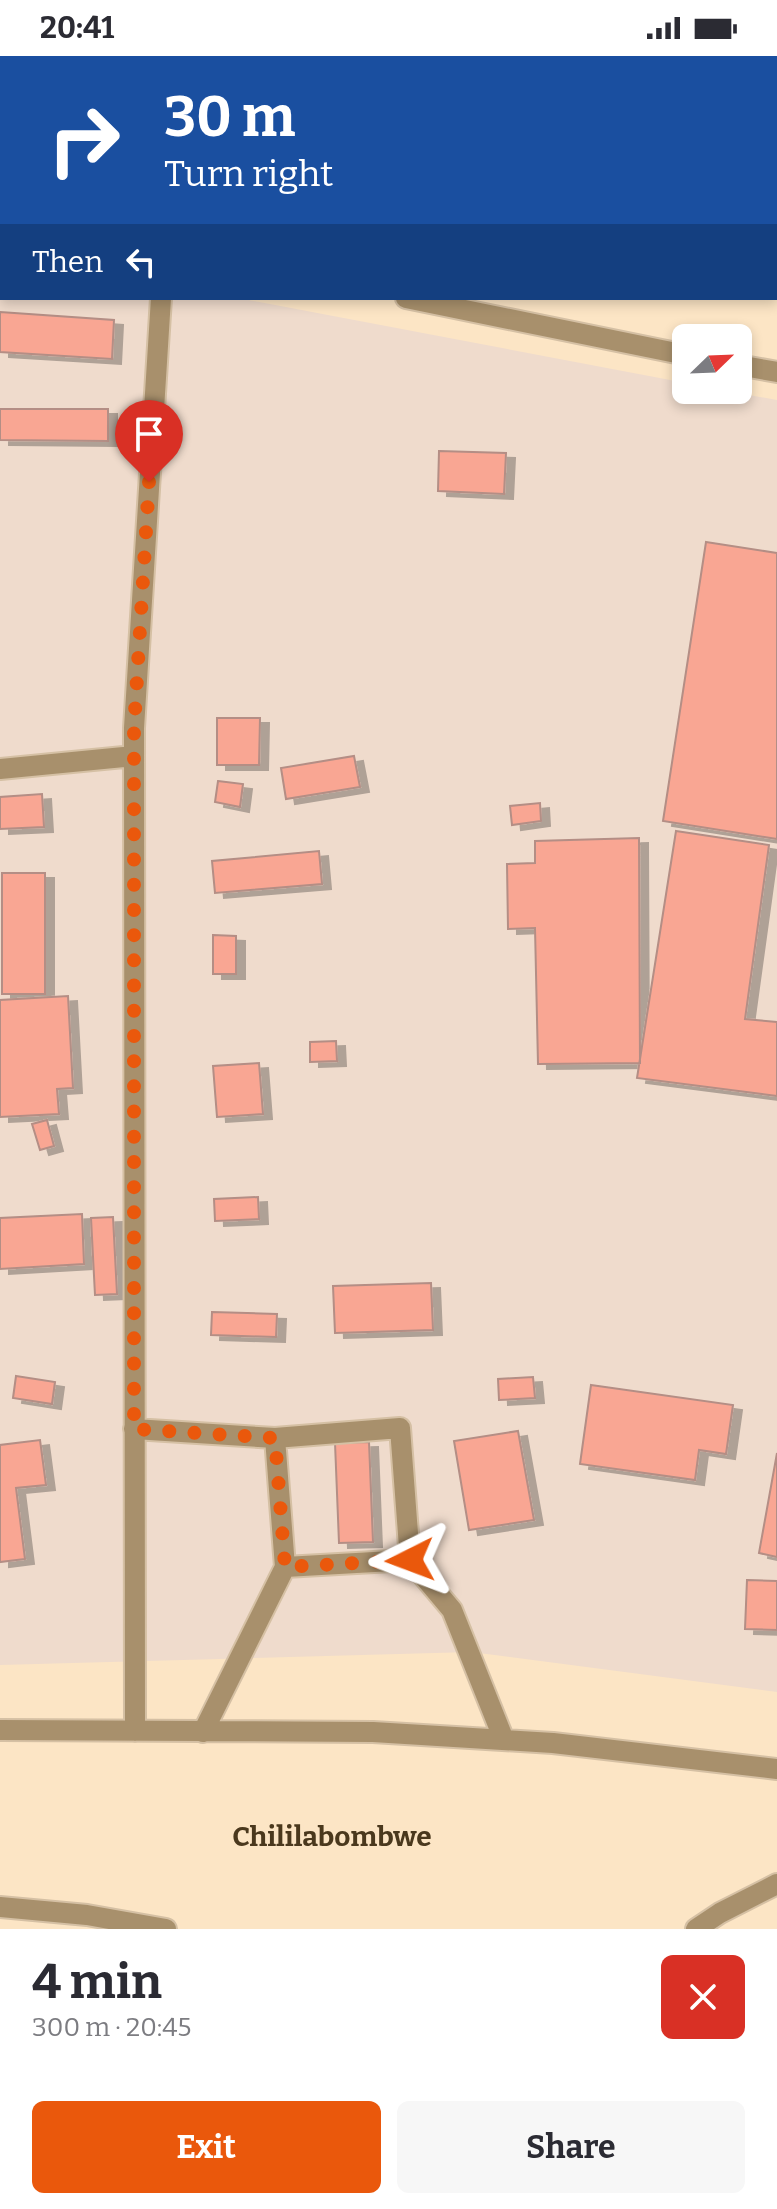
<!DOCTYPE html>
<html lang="en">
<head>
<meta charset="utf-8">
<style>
	:root { --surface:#fff; --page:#f7f7f7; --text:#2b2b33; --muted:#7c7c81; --accent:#ea580c }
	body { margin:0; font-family:Bitter,serif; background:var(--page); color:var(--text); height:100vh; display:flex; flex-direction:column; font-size:30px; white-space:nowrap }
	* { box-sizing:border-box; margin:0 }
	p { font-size:26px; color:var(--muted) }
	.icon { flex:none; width:44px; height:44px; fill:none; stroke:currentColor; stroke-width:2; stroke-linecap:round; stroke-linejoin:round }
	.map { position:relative; height:1873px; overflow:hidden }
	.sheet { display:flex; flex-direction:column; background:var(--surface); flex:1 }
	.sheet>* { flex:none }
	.top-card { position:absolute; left:0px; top:0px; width:778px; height:244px; box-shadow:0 4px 12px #0003; background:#1a4fa0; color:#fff; overflow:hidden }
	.needle { width:52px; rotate:67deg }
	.tools { position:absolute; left:672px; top:268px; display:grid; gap:16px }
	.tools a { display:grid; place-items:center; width:80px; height:80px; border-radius:12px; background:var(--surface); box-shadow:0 4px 12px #0003; font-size:40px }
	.pin { position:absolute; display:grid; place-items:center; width:68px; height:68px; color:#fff; margin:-82px -34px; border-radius:50% 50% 50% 0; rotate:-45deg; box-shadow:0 0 8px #0007 }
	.pin .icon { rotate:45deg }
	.me { position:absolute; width:88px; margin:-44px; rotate:267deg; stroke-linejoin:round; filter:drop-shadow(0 0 6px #0008) }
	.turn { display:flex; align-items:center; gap:28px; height:168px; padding:0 32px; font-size:36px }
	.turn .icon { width:104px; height:104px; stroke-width:2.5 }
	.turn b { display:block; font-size:56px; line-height:68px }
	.then { display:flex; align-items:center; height:76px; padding:0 32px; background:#0003; gap:16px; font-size:30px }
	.round { display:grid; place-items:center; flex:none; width:84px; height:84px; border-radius:12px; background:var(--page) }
	.overview { display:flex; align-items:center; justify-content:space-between; height:136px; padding:0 32px }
	h1 { font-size:48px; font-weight:700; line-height:60px }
	.cta { display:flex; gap:16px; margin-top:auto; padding:16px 32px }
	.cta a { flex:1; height:92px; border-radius:12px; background:var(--accent); color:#fff; font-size:32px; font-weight:700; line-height:92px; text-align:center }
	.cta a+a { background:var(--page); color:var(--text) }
	.status { display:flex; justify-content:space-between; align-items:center; height:56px; padding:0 40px; background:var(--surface); direction:ltr }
	.status svg { height:22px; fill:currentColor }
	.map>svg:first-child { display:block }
</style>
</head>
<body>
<div class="status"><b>20:41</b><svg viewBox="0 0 49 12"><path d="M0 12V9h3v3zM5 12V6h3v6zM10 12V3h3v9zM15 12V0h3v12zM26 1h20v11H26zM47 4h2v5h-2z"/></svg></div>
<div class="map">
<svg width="777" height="1873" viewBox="0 0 777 1873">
	<defs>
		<filter id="shadow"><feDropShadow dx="9" dy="5" stdDeviation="0" flood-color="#0004"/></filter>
	</defs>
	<rect width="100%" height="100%" fill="#fce5c5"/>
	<path fill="#efdbcc" d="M0,197L2,242H238L686,327V334H722L777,344V1636L471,1596L0,1609Z"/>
	<path fill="#f9a693" stroke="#b48e85" stroke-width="2" filter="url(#shadow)" d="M0,256L114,264L112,303L0,296Z
		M0,353H108V385L0,384Z
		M439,395L506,397L504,438L438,435Z
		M706,486L777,497V783L663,765Z
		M217,662H260L259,709H217Z
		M354,700L360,731L286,743L281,712Z
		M218,725L243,728L240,751L215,746Z
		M42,738L44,771L0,773V741Z
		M540,747L541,765L512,769L510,750Z
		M676,775L769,789L745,963L777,966V1040L637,1022Z
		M639,782L640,1007L538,1008L535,872L508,873L507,808L535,807V785Z
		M319,795L322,828L215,837L212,805Z
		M2,817H45V938H2Z
		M213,879L236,880V918H213Z
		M68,940L73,1032L57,1033L59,1058L0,1061V944Z
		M336,985L337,1005L310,1006V986Z
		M259,1007L263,1058L217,1061L213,1010Z
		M47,1064L54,1090L40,1094L32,1068Z
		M258,1141L259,1163L215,1165L214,1143Z
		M82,1158L84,1208L0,1213V1162Z
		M113,1161L117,1238L95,1239L91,1162Z
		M431,1227L433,1274L335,1277L333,1230Z
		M212,1256L277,1258L276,1281L211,1279Z
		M16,1320L55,1326L52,1348L13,1342Z
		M533,1321L535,1342L499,1344L498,1323Z
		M591,1329L733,1349L726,1398L699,1394L695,1424L580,1408Z
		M518,1375L534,1464L469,1474L454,1385Z
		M40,1384L46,1429L16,1432L25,1503L0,1506V1389Z
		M369,1386L373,1486L339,1487L335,1387Z
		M777,1397V1501L759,1497Z
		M747,1524L777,1525V1574L745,1573Z"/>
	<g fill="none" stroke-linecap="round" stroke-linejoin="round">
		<defs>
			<path id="minor" d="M691,0L700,2
				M776,18L777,19
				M0,163L2,164
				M406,242L686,299
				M738,309L777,316
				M0,713L134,700
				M134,1373L275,1382L400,1372L410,1504L452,1554L504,1684
				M285,1511L410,1504
				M0,1674L373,1676L553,1687L777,1713
				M135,1675L134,672L161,242
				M203,1676L285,1511L275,1382
				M0,1851L87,1859L166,1873
				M696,1873L720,1857L777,1828"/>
		</defs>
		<use href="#minor" stroke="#d5c0a4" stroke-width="24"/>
		<use href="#minor" stroke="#a8906c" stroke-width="20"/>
	</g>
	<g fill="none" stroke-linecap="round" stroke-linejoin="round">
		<path stroke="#ea580c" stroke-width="14" stroke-dasharray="0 25.2" d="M149,426L134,672V1373L275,1382L285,1511L410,1504"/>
	</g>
	<g text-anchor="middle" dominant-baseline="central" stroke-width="7" stroke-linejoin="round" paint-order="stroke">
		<g font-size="28" font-weight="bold" fill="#4a381d" stroke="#fce5c5">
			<text x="332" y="1780">Chililabombwe</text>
		</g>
	</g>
</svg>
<div class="tools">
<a><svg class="needle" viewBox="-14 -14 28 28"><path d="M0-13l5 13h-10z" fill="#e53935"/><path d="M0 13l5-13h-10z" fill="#7c7c81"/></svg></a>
</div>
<div class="pin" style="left:149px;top:426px;background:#d93025"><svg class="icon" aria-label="arrive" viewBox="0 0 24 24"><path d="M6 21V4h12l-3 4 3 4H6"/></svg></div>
<svg class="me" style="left:410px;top:1504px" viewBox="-20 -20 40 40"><path d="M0-17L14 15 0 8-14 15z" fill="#ea580c" stroke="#fff" stroke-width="4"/></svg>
<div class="top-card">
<div class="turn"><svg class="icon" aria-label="right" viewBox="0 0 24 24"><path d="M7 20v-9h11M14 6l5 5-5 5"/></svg><div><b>30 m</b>Turn right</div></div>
<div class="then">Then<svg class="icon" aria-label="left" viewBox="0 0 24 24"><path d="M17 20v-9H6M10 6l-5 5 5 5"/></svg></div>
</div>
</div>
<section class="sheet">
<div class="overview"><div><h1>4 min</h1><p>300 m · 20:45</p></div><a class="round" style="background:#d93025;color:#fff"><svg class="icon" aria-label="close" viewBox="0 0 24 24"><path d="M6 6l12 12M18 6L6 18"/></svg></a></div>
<div class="cta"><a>Exit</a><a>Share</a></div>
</section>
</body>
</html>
